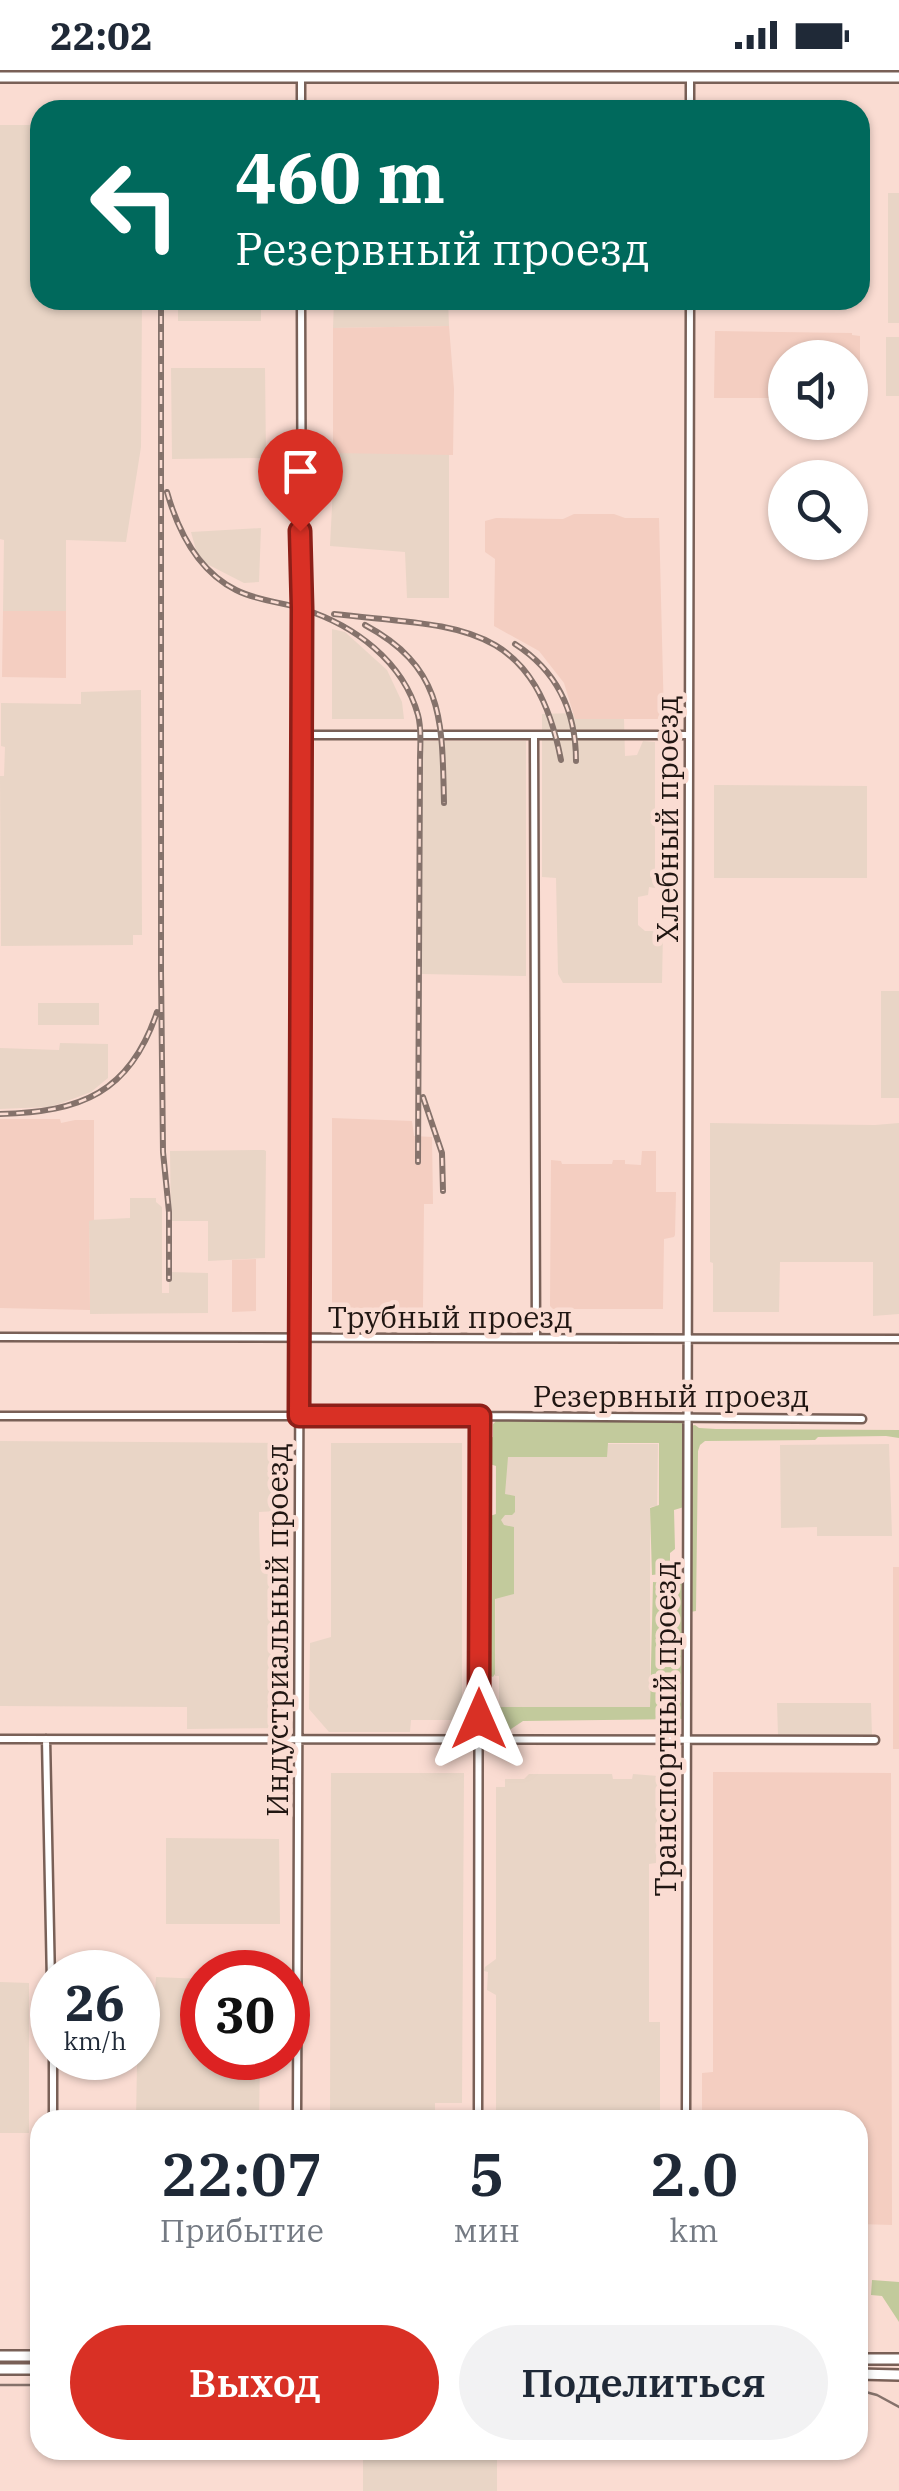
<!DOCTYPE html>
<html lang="ru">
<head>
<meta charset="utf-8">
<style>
	:root { --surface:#fff; --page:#f2f2f3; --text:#1f2937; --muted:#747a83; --accent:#d93025 }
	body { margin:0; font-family:"IBM Plex Serif",serif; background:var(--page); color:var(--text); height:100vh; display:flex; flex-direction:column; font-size:38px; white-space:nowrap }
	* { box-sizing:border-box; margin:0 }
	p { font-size:32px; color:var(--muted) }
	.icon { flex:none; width:55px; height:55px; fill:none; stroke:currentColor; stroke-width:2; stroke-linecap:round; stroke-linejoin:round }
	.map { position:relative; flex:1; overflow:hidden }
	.drawer { position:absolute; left:30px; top:2040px; width:838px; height:350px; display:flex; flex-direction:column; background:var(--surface); border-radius:30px; box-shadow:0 2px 8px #0004 }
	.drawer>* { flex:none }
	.top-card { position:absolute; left:30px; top:30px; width:840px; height:210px; border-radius:30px; box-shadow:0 2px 8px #0004; background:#00695c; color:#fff; overflow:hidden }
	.controls { position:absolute; left:768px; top:270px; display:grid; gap:20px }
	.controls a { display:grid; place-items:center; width:100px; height:100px; border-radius:50%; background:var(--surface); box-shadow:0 2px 8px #0004; font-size:50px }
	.speed { position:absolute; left:30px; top:1880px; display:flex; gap:20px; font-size:50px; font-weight:700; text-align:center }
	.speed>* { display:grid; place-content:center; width:130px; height:130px; border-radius:50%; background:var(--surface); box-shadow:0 2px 8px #0004; line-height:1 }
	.speed small { font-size:25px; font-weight:400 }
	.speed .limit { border:15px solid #d22; background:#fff; color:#111 }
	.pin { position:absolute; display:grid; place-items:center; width:85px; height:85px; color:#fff; margin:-102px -42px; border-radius:50% 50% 50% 0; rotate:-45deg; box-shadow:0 0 10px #0007 }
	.pin .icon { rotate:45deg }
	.me { position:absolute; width:110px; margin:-55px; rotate:0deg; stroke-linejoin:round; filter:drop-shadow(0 0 8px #0008) }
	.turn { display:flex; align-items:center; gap:35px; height:210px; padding:0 40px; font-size:45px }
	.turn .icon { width:130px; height:130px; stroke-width:2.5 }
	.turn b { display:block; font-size:70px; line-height:85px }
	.eta { display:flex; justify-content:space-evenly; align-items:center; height:170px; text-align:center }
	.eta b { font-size:60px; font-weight:600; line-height:70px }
	.cta { display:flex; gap:20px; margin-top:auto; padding:20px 40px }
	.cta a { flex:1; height:115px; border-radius:60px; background:var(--accent); color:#fff; font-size:40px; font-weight:600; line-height:115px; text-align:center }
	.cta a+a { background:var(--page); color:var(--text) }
	.status { display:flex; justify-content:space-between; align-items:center; height:70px; padding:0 50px; background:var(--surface); direction:ltr }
	.status svg { height:28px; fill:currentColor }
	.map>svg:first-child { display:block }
</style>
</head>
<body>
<div class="status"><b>22:02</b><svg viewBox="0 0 49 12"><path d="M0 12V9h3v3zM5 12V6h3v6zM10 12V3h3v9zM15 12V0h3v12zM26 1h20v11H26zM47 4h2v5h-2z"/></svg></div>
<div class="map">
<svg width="899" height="2421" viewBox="0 0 899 2421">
	<rect width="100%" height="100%" fill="#fadcd2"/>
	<path fill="#e9d5c6" d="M0,55H40V230H142L141,377L126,472L66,470V541H3L4,470L0,469Z
		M888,123H899V253H888Z
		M178,230H261V251H178Z
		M334,230H448L449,256L333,258Z
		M886,267H899V326H886Z
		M171,298H265L266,388L172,389Z
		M335,379H449V528H407L405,482L330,476Z
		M261,458L259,512L244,513L205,493L196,480L191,462Z
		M332,559L345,562L387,600L402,632L404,649H332Z
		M141,620L142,865H133V875L1,876L0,706H4L5,677L1,676V633L81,634V622Z
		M573,643L575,649H624L625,686L637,685L643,671L655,672V818L649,817L648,825L638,827V855L645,861H663L662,913H563L558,904L556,808L542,807V644Z
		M422,671H526V906L422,904Z
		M714,715L867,716V808H714Z
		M881,921H899V1028H881Z
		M38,933H99V955H38Z
		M60,973L108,974V1008L91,1022L62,1033L49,1037L0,1039V978L59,980Z
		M899,1053V1244L873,1246V1192H780L779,1242H713V1193L710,1192V1053L875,1055Z
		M264,1080L266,1081L265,1188L208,1191V1151H171L170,1081Z
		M130,1128H156V1132L162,1137V1223H169V1202L208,1203V1243L90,1244L89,1150L130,1148Z
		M0,1371L277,1373V1441L259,1442V1459L260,1493H289L291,1496V1648L284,1658L187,1659V1637L0,1636Z
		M331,1373H462V1650H411L410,1662H329L309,1639L310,1573L331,1567Z
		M496,1374H658L657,1436L650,1437V1637L499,1638V1606H495Z
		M889,1374L892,1466H817V1457L781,1458L780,1375Z
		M777,1633H871L872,1666L778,1665Z
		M331,1703H464L462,2033H435V2050H330Z
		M529,1704H612L613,1709H632L633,1704L658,1706L656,1793L649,1794V1952H660V2050H496V1925L487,1920L488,1902L484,1901L485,1897L496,1889V1717H505V1709H524Z
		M166,1768L279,1769L280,1854H166Z
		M156,1907L202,1909V1988H260L259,2050H136L138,1938H154Z
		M0,1912L29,1913V2063H0Z
		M363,2380H395L396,2384H417V2380H497V2421H363Z"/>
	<path fill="#f4cec1" d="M449,256L454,319L453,385L333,383V258Z
		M715,261L852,263V265L860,266V329H850V288H785V328H714Z
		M574,444H614L625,448H659L664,649H575L564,613L539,581L494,556L495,489L485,482V451L496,448L563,449Z
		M3,541H66V608L2,607Z
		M332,1048L412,1051L414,1066L432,1067L433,1134H424L423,1238H332Z
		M0,1049H60L61,1053L75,1050H94V1150L89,1151L90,1240L0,1238Z
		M642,1081H656V1122H676L675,1165L674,1167L664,1169L663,1239H553L550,1236L551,1090L561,1091L562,1094H612L613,1090H625V1094L641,1095Z
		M256,1189V1241L232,1242V1190Z
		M893,1497H899V1679H893Z
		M713,1702L891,1703L892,2155L858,2154V2050H702V2003L713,2002Z"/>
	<path fill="#c2ca9c" d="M496,1351H681L684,1356V1437L674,1440L675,1479L670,1483V1503L652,1505L650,1438L659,1435V1373H608L607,1387H508L505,1424L515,1426V1442L512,1445H505L501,1450L504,1455L514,1457V1524L495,1529V1604L493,1607L486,1604L485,1600L484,1448L496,1444V1396L483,1392V1370L493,1367V1354Z
		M695,1355L699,1358L716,1359L899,1360V1368L886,1366L818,1367L815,1370L705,1371L700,1375L698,1381L696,1541L690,1542L688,1541L690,1356Z
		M653,1512L684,1514L683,1649L523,1651L502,1665L495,1666L484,1659L483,1648L485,1640L489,1637H650Z
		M872,2210L899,2212V2252L882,2226L871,2225Z"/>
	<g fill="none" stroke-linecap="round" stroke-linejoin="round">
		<defs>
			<path id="minor" d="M690,8V40
				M301,40V7
				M300,665H688
				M534,666L536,1268
				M0,1267L899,1269
				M0,1346H479L862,1349
				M0,1669L875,1670
				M46,1669L52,1961
				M53,2050V1988
				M297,2050L302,539L301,230
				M478,2050L479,1346
				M686,2050L690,230"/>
			<path id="major" d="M0,7H899
				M0,2286H40
				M858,2289H899
				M0,2299H40
				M858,2304L899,2305"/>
		</defs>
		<use href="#minor" stroke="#796057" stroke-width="11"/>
		<use href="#major" stroke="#796057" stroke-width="14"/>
		<use href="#minor" stroke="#fff" stroke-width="6"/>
		<use href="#major" stroke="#fff" stroke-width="9"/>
		<path stroke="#85726b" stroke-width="2.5" d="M0,2315H40
			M858,2320L877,2325L899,2337"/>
		<defs>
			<path id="rail" d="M161,230V902L163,1082L169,1142V1209
				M167,422C178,461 198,501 236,520C257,531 282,532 303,539C354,555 403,591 418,645C422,659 420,676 420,691L418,1092
				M334,544C455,558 533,547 561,690
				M365,555C445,598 442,652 444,733
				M515,574C557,601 576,642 576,691
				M423,1027L442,1083L443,1121
				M0,1044C81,1042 130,1023 157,942"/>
		</defs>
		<use href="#rail" stroke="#85726b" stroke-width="6"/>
		<use href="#rail" stroke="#fadcd2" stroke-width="2.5" stroke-dasharray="8" stroke-linecap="butt"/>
	</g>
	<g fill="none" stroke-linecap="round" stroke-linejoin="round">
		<defs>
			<path id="route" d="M300,461L302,538L299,1346H480L479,1649"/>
		</defs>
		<use href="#route" stroke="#8d1f18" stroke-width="25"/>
		<use href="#route" stroke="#d93025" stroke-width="18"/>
	</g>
	<g text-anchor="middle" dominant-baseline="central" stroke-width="9" stroke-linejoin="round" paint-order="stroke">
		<g font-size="30" fill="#201612" stroke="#fadcd2">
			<text transform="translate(666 749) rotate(-90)">Хлебный проезд</text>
			<text x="450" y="1246">Трубный проезд</text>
			<text x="671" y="1325">Резервный проезд</text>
			<text transform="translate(276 1560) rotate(-90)">Индустриальный проезд</text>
			<text transform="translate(664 1659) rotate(-90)">Транспортный проезд</text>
		</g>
	</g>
</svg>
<div class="controls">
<a><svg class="icon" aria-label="sound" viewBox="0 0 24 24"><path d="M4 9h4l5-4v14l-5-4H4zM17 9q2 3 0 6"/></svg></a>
<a><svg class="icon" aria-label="search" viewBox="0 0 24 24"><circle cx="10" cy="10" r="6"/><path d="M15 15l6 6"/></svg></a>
</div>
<div class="speed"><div>26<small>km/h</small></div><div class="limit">30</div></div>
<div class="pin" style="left:300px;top:461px;background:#d93025"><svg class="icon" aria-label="arrive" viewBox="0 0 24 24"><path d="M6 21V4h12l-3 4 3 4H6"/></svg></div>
<svg class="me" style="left:479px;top:1649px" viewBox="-20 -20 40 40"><path d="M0-17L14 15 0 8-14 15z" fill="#d93025" stroke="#fff" stroke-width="4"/></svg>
<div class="top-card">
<div class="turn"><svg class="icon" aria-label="left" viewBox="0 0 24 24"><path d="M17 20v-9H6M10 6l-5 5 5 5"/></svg><div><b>460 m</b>Резервный проезд</div></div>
</div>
<section class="drawer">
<div class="eta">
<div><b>22:07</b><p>Прибытие</p></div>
<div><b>5</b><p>мин</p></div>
<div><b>2.0</b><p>km</p></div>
</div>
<div class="cta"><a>Выход</a><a>Поделиться</a></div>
</section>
</div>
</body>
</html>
